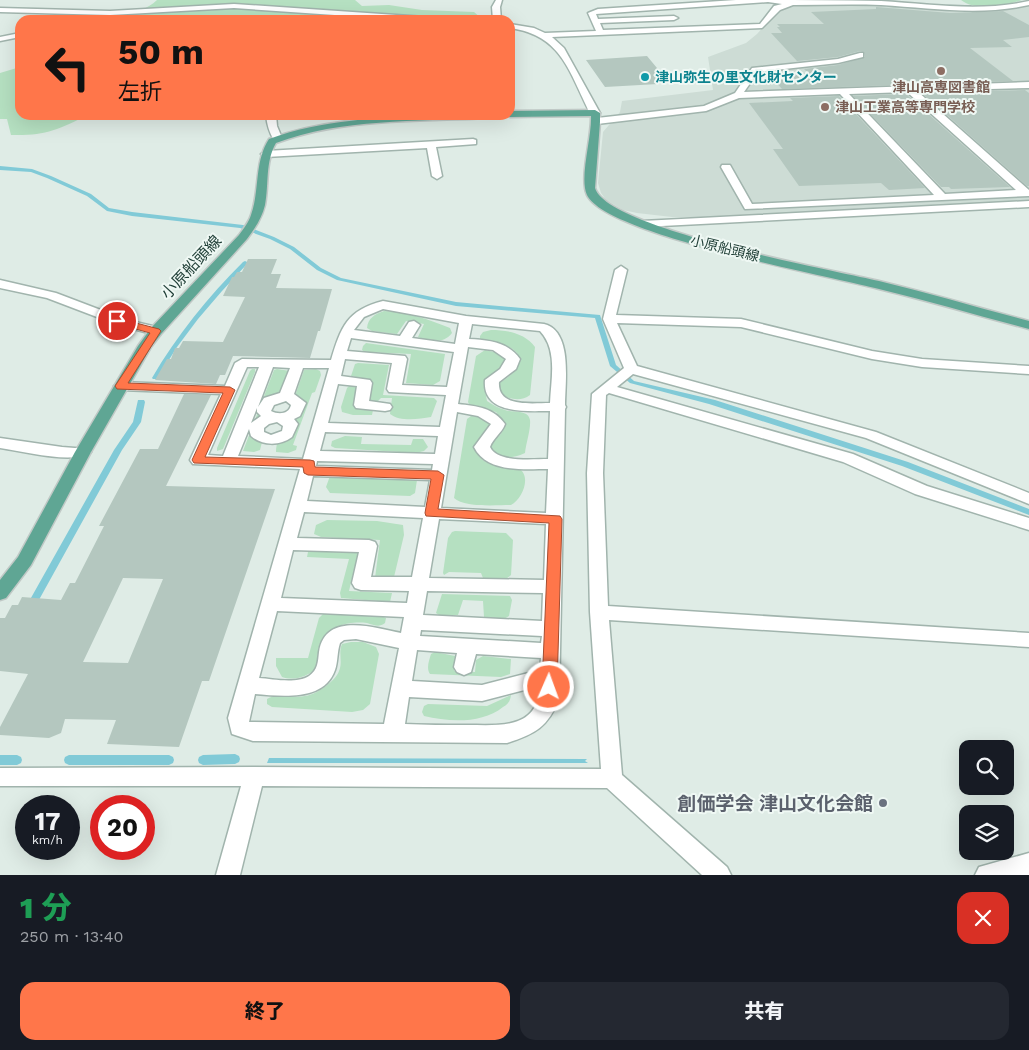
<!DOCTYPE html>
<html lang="ja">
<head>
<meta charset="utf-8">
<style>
	:root { --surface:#171b24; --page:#242831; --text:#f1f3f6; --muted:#9ea1a6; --accent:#ff764a }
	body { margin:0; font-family:"Work Sans","Noto Sans JP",sans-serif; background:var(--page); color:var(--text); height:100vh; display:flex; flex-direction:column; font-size:19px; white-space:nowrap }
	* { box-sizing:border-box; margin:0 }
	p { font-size:16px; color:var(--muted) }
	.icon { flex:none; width:28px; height:28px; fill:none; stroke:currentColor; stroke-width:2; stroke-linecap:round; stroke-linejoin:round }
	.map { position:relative; height:875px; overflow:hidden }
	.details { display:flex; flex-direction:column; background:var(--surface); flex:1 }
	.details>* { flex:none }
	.guide { position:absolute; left:15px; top:15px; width:500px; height:105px; border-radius:15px; box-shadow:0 5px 20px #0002; background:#ff764a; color:#111; overflow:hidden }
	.buttons { position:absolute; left:959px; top:740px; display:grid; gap:10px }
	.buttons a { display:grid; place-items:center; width:55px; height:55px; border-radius:10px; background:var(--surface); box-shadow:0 5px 20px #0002; font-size:25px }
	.speed { position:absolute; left:15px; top:795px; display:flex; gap:10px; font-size:25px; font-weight:700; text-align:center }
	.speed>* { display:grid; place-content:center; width:65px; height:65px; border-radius:50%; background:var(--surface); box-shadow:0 5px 20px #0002; line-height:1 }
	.speed small { font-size:12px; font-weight:400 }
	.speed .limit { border:8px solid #d22; background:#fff; color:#111 }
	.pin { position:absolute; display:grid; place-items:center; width:42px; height:42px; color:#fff; margin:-21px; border:2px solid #fff; border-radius:50%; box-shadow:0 1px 5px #0007 }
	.me { position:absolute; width:55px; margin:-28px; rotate:2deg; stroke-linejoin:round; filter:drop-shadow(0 0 4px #0008) }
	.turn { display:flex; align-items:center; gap:18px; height:105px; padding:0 20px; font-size:22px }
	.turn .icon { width:65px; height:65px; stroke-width:2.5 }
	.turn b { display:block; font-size:35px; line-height:42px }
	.round { display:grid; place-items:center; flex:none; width:52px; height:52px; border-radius:15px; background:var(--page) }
	.head { display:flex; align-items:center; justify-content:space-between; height:85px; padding:0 20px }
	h1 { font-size:30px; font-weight:800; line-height:38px; color:#1e9e55 }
	.button { display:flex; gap:10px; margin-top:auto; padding:10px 20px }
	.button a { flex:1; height:58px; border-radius:15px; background:var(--accent); color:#111; font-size:20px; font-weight:800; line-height:58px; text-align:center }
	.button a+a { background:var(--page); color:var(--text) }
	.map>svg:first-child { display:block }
</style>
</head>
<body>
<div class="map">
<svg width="1029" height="875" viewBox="0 0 1029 875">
	<rect width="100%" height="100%" fill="#dfece6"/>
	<path fill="#cddcd5" d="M830,2L979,9L1029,4V201L709,217H672L637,213L623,210L606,200L601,193L598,183L603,132L620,112L622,101L713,90L708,57L746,43L757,34L782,6Z"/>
	<path fill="#b5e0c1" d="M157,0H355L362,6L389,5L422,10L474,12L481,18L480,20L352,15L343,18L350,20H169L153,16L120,18L87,16C110,9 138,19 157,0Z
		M961,0H1022C1004,6 977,12 961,0Z
		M20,67V115H88C58,130 44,136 11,135L7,119H0V73Z
		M384,311C405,311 430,320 450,328L452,333C444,344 429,342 418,337L424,324L406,321L397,334L372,331L367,328C368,318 375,314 384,311Z
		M491,330C507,330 525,333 535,347L530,395C521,402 510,399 500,395L499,383C511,376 531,361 511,348C502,343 490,342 480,340V336L483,332Z
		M366,343L445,354L440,381L433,385L406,383L411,354L365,352L362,350L363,346Z
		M485,350L498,353L505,360L501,368L486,378L484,385L487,401C493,405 498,408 505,410C512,413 528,409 530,420C531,429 526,443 525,453C514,458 507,458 496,456L488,447L491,440C500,437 503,433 505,423L496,412L470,406L468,402L476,356Z
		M358,363L389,365L383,395L434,398L437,401L431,417C419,419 400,422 390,414L392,398H381L376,403H368L366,400L372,380L351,376L355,364Z
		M252,369H255V372L223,449L217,451V448L250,371Z
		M277,369L290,371L280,395L262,414L252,433L256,440L262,442L260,450L254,452L243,451L274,370Z
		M316,369L320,371L321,375L315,392L312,393L293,445L297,446L296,450L288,453L276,452C276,434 293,416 304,403L295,396L304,370Z
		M353,385L359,386L360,389L355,408L373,410L372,415H353L342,412L341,407L347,388L349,386Z
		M471,416C481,417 487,418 491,427L476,442C474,466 499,466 518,468C532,475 523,499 511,505C498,505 464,508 454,498L467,419Z
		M345,436L362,437L361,444L411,445L413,439H423L428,447L424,451L416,453L335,448L331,446L332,441Z
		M330,476L412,478L417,480L415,493L410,496L330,493L326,487Z
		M327,520L377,521L403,525L404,535L394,577L391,579L375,578L380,540L321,537L314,534L316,525Z
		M455,531L506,533L513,540L511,575C505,582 491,581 483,578L481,573L449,572L444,575L443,573L448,538L452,532Z
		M311,551L358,553L349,591L392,593L390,602L341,598L340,593L349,559L307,557L308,552Z
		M442,594L510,596L512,600L509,616L504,619L484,617L483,601L463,600L458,615H439L436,613Z
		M323,614L381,616L386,618L385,623C379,628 374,625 367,623C351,621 329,625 321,641C317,650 318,659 316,669C306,677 294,681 282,677L276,666V658H308L319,618Z
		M351,642H363L376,647L379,654L370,704L363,710L352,712L272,707L267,704V699C277,692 293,699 305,696C313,695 320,690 326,686C331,682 337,677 339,671C343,662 338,653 342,644Z
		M435,652L455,656L454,671L475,672L476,660L483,656L511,659L510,674L501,677L430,674C426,668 429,661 431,654Z
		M511,695C510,702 508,704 503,707C482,724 449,722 424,716L422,712L424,706L428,704L487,706Z"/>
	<path fill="#81cad7" d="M269,758L587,759L585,761L588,763H267Z"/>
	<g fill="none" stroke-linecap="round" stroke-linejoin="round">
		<path fill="#81cad7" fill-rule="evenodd" d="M0,166L32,169L51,176L91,194L109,208L132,212L243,225L274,237L294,247L321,268L341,278L456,302L600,315L616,365L634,381L715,400L908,462L1029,509V515L902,466L709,404L630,383L610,366L595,318L456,306L337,280L317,270L290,249L270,239L240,228L132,216L107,211L87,196L47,178L31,172L0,170Z
			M245,261L247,262V264L222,291L198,319L177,347L157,379H153L152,378C177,335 208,297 243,262Z
			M138,400H144L145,402L141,422L122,450L35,607L32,608L29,607L27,605L114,450L133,422Z
			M235,754L239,756L240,759L239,762L235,764L203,765L199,763L198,760L199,757L203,755Z
			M0,755H17L21,757L22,760L21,763L17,765H0Z
			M69,755H169L173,757L174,760L173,763L169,765H69L65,763L64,760L65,757Z"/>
	</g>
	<path fill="#b4c7bf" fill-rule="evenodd" d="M876,7L950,13L1003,11L1029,25V37L1003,40L1012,47L970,48L1013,81L782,89L774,80H786L782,74L808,73L804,69L838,65L865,57L864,52L860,51L838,57L797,61L771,33H782L777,27H780L777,24H824L811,12L876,9Z
		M647,56L667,80L656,81L658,84L605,87L586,60Z
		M1025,90L1029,93V186H1027L922,93Z
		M906,94L1010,187L951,189L949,187H941L853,96Z
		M839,96L925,188L889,190L881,183L799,186L773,149H783L749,103L793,101L790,98Z
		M248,259H277L271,274H281L276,288L332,289L320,331H318L310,358L233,356L225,375H220L216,384L155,380L167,359H171L175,348H179L183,341L223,342L245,297L223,296L232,277H234L237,272H242Z
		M184,394L211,395L166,486L275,489L209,681H202L179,747L107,744L116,720L65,719L61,733L49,738L0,735V727L28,674L0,671V618H5L12,605H18L22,597L61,600L70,583H75L104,526H99L140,449H158ZM123,578L163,579L128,663L83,662Z"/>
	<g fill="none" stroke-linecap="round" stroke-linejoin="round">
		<defs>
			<path id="minor" d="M496,0H502L500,7L501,20H493L492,7Z
				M736,0C784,0 832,0 881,1C930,4 980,12 1029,1V5C980,16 930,8 881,5C851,4 822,5 793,5L780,10L762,28L552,37L564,48L600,113L595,116L590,113C569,72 562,35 510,28V24L534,28L545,33L596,31L588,13L598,9ZM768,2L782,4L774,6L760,24L603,30L600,23L674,20L678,18L674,16L598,19L596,14Z
				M234,4L440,18L444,20H408L234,8L110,15L0,12V8L110,11Z
				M20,33V37L0,41V37Z
				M860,53H863V57L838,63L758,72L744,92L1029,82V88L917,91L1029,190V196L745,209L721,167L722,165H730L752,204L934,195L840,94L739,98L706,111L597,124L592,121L597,118L704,106L735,93L752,68L838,59ZM907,92L1016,190L945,194L849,94Z
				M266,115H276L277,126L282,138L280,140H274C269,132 267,124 266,115Z
				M473,139L476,140V144L436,147L442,176L437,179L432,176L427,148L266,157L261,154L266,151Z
				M1029,201V207L642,227L636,224L642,221Z
				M621,266L627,270L616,315L741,319L872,351L922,359L1029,366V374L922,367L872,359L741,327L617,323L637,366L876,432L1029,493V504L866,438L633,374L617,387L853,454L927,486L1029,518V530L915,494L843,462L609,393L606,395L603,473L608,606L1029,633V647L609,620L622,775L727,867L731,875H702L607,788L262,786L240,875H216L241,786H0V768L254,767L601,769L590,612L587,473L592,394L624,368L603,319L615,270Z
				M0,280L56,293L127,320L161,328L163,331L156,335L118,325L47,298L0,288Z
				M383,301L466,316L544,324C573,331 565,383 565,405L566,407L565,409L559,699C548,727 535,734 507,743L253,741L232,734L228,718L300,469L193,464L190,460L221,394L121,390L114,386L121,382L225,386L235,363L242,359L331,360C341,327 347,310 383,301ZM383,309L459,323L455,344L412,338L420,325L414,321L409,322L400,336L354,330L364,317ZM472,324L540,331C558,350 551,379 550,403C532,403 497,408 499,382L516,369L520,359C508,342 489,340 469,339ZM351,338L454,352L447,387L402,385L407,359L405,356L347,351ZM468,347L493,350L506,359L500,369L485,380C482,415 526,411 550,411L548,459C533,459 497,463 490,447C493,438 502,433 505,424C494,408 477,406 458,404ZM345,359L392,363L387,389L389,392L446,395L440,427L328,423L338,384L357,386L354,405L356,408L385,411L390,410L392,407L390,404L369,401L372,383L370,380L341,376ZM247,367H259L223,456L208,455ZM273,367L290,368L280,393L264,398L258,407ZM303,368H329L303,459L238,456L249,429L251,436C262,446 280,446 292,437L298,424L294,419L300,416L306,403L294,394ZM286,401L291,405C289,414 279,415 271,411L274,405ZM257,408V412L261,416L251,423ZM457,412L478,416L491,424L474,447C487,473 523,469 548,469L546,513L441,508ZM277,422L283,426L282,431L271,435L264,432V428L269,424ZM325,432L438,436L435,454L320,451ZM317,461L433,464L432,470L316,466ZM313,476L430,480L425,507L307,501ZM304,512L423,518L412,577H371L377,546L375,542L369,540L297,538ZM439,519L546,524L544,580L429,578ZM293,550L359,552L352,583L355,588L361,590L409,591L407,603L281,598ZM427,591L543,593L542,621L423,615ZM277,611L404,617L401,633C375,628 325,611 319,652C318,661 318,670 309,676C296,684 273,679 259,678ZM421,630L542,636L541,643L420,636ZM356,639L399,648L384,724L249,722L255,694C281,696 324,702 335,670C338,661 337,652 340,643L344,640ZM417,650L457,653L454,667L457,672L464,675L471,672L476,654L541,658L540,670L482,685L412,681ZM540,686C538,730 500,725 467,725C446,725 425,725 405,724L409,697L482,701Z
				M0,438L62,447L88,449L91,452L88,455C63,462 26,452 0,448Z
				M1029,853V875H975L979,867Z"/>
			<path id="major" d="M595,110L600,113V122L595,188C607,229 833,270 879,281C929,293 979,308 1029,321V329C979,316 929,301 879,289C830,276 606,235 587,195C579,178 592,137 591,116L510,117L506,115H510V111Z
				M436,115H491L486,118C416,122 342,118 276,143C265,162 269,184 265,205C262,218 255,228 247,239L161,334L151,347L91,452L31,565L6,598L0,600V580L18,557L75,452L138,346L151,328L239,235C244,228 249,222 251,215C260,190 254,162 269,139C324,119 378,118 436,115Z"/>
		</defs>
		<use href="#minor" stroke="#a1b4ad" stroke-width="3"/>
		<use href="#major" stroke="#c0c9c6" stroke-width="3"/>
		<use href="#minor" fill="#fff" fill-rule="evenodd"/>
		<use href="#major" fill="#5fa694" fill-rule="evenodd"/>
	</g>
	<path fill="#ff764a" stroke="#a64d30" d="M117,318L159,329L161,331L128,383L230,387L235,390L205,457L310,460L314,461L315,467L438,471L444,475L438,509L560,516L562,519L557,687L555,691L549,693L544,691L542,687L549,523L426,516L425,513L431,479L308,475L304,473L303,467L194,463L192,460L223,393L117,389L115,386L150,333L114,323L112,321Z"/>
	<g fill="#8d6e63" stroke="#eff8f4" stroke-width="2">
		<circle cx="941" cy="71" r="5"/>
		<circle cx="825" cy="107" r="5"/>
	</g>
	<circle fill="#0f9aa8" stroke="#eff8f4" stroke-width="2" cx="645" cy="77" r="5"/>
	<circle fill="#6b7280" stroke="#eff8f4" stroke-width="2" cx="883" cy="803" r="5"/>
	<g text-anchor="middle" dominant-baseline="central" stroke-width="4" stroke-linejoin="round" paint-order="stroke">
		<g font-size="14" font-weight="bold" fill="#0d838f" stroke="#eff8f4" text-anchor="start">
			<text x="655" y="77">津山弥生の里文化財センター</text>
		</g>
		<g font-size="14" font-weight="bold" fill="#785e54" stroke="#eff8f4">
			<text x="941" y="87">津山高専図書館</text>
			<text x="835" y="107" text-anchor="start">津山工業高等専門学校</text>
		</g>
		<g font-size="14" fill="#1e3d35" stroke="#eff8f4">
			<text transform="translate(725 248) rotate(14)">小原船頭線</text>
		</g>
		<g font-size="16" fill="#1e3d35" stroke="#eff8f4">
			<text transform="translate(191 267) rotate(-47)">小原船頭線</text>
		</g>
		<g font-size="19" font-weight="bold" fill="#5b616d" stroke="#eff8f4" text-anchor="end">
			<text x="873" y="803">創価学会 津山文化会館</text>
		</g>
	</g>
</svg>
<div class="buttons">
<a><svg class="icon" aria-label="search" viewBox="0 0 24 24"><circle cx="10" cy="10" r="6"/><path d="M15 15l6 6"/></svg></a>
<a><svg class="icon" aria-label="layers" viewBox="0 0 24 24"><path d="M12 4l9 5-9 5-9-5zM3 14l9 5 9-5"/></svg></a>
</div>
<div class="speed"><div>17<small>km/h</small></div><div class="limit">20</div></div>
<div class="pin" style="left:117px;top:321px;background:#d93025"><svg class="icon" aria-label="arrive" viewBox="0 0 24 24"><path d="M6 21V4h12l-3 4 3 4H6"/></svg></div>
<svg class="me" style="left:549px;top:687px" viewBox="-20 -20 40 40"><circle r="17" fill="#ff764a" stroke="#fff" stroke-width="3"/><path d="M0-11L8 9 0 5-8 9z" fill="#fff"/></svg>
<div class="guide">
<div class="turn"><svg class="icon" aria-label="left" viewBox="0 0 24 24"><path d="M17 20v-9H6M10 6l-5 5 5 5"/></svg><div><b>50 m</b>左折</div></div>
</div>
</div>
<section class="details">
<div class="head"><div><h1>1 分</h1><p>250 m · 13:40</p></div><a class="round" style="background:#d93025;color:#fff"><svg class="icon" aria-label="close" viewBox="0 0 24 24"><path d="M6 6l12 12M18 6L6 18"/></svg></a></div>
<div class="button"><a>終了</a><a>共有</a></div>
</section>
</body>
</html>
